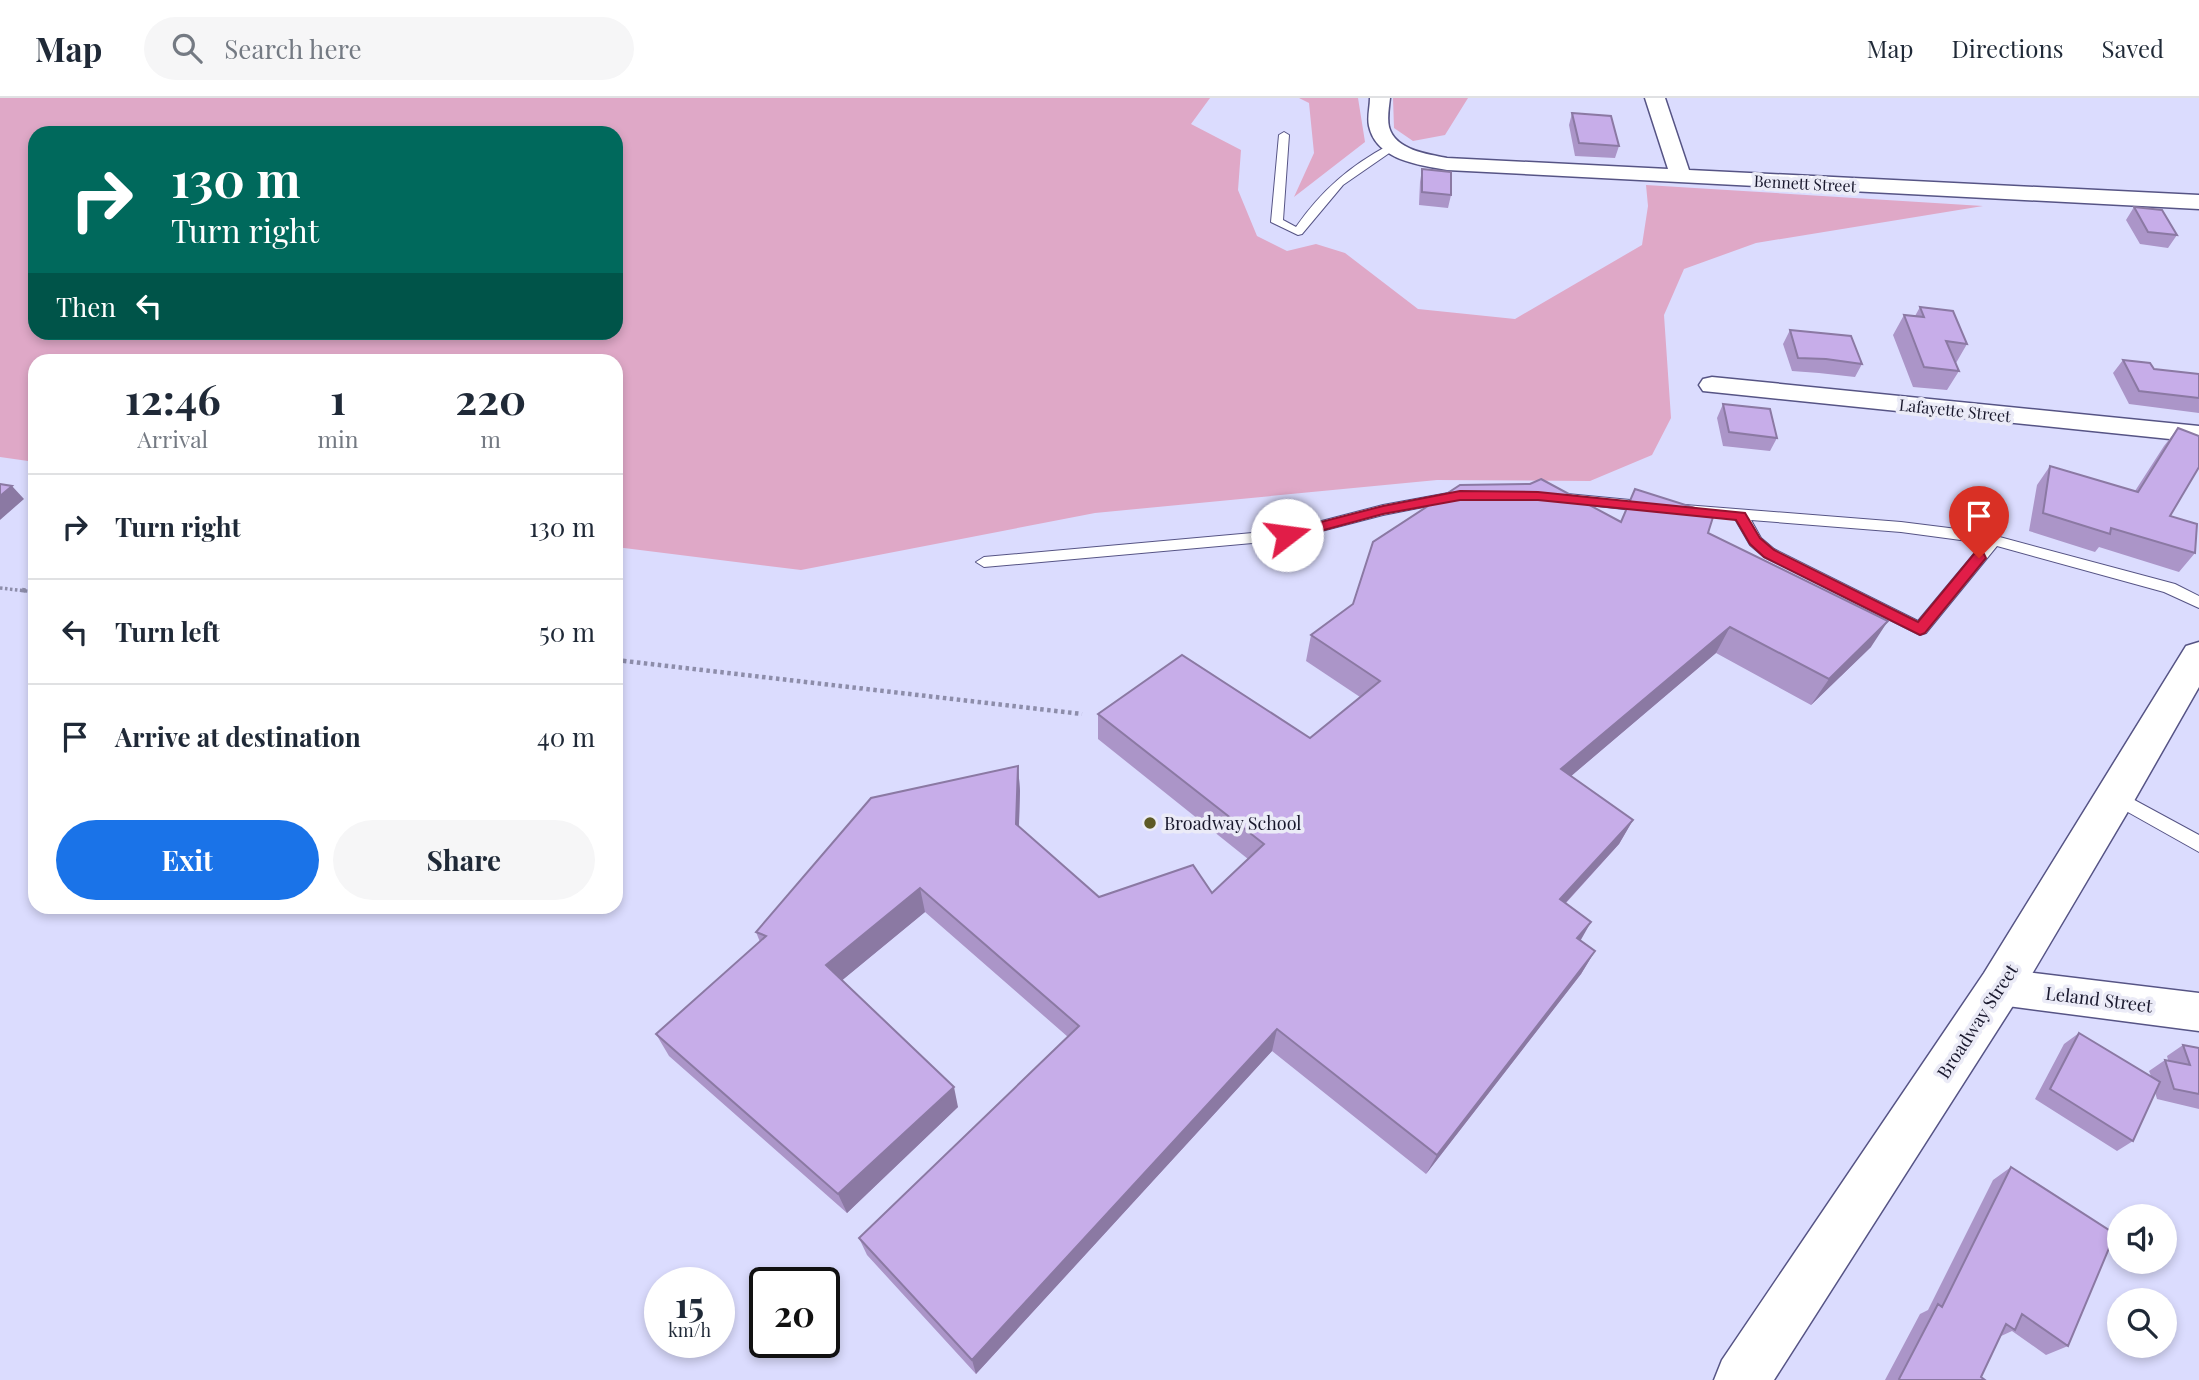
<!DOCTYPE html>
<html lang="en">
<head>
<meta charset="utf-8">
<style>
	:root { --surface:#fff; --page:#f6f6f7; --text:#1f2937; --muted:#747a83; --line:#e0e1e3; --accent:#1a73e8 }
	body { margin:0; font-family:"Playfair Display",serif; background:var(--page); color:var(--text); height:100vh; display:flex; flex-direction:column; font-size:26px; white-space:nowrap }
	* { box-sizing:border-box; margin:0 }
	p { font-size:23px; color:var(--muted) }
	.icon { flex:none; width:38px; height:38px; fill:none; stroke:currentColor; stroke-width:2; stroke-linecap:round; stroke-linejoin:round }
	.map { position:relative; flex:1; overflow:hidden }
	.panel { position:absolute; left:28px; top:256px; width:595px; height:560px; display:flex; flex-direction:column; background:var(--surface); border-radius:21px; box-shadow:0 4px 10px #0003 }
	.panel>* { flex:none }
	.top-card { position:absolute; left:28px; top:28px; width:595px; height:214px; border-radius:21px; box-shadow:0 4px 10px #0003; background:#00695c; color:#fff; overflow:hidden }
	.fabs { position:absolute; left:2107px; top:1106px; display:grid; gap:14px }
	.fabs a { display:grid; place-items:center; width:70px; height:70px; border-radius:50%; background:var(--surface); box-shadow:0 4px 10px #0003; font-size:35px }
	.speed { position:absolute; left:644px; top:1169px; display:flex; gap:14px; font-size:35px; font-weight:700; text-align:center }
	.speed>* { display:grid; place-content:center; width:91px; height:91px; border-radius:50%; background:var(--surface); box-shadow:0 4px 10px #0003; line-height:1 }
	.speed small { font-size:18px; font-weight:400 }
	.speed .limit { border:4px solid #111; border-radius:10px; background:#fff; color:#111 }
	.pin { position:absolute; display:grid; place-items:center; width:60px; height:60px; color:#fff; margin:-72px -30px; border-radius:50% 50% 50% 0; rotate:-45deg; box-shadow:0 0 7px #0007 }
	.pin .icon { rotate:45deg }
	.me { position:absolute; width:77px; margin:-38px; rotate:75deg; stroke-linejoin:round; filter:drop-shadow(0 0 5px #0008) }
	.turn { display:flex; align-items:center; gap:24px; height:147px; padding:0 28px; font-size:32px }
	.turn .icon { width:91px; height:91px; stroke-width:2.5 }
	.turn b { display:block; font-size:49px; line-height:60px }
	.then { display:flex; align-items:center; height:66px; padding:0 28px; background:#0003; gap:14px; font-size:26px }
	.eta { display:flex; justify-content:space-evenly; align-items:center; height:119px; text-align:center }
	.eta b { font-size:42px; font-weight:700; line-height:49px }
	.action { display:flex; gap:14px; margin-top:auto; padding:14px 28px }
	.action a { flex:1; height:80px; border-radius:42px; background:var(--accent); color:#fff; font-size:28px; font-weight:700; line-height:80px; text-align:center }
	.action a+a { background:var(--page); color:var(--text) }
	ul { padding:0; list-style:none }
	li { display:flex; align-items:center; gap:21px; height:105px; padding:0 28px; border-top:2px solid var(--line) }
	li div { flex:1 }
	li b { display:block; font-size:26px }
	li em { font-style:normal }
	header { display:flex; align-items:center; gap:42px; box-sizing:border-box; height:98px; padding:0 35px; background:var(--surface); border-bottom:2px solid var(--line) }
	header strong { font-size:33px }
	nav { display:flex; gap:38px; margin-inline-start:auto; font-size:24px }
	.search { width:490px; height:63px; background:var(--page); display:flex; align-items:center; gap:18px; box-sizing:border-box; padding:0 24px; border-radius:38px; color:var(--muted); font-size:26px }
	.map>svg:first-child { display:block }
</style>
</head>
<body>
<header>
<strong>Map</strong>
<div class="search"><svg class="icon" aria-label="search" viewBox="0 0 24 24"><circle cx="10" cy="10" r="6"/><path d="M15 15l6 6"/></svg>Search here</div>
<nav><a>Map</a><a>Directions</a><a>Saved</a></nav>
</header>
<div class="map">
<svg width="2199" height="1282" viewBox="0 0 2199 1282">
	<rect width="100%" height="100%" fill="#dbdcfe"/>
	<path fill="#dfa8c7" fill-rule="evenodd" d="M0,0H1210L1191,26L1241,52L1238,92L1257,138L1287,153L1316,146L1345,155L1418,211L1515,221L1642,147L1648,108L1646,87L1983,108L1756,145L1684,171L1664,217L1671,320L1652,357L1590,383L1437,382L1095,415L801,472L616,449V262H35V364L0,359ZM35,35H616V234H35Z
		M1299,0H1358L1365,44L1294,99L1314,55L1309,5Z
		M1393,0H1468L1445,37L1413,43L1394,30Z"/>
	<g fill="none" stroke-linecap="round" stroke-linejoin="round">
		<defs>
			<path id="service" d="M1284,34L1289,37L1283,122L1296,129C1322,92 1350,68 1389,47L1398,49L1343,87L1302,136L1298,137L1271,124L1279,37Z
				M1459,393L1466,398L1464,401L1383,417L1287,442L984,469L976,464L984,459L1287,432L1383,407Z
				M1557,395L1651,404L1658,409L1651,414L1552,403L1550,400Z
				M1685,407L1901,424L1981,434L2175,486L2199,498V510L2164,494L1997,448L1926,535L1920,537L1764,459L1750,447L1735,421L1680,415L1678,412ZM1751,422L1901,434L1983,445L1918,523L1774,451L1761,440Z
				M2116,692L2199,737V754L2110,704L2107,699L2110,694Z"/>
			<path id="minor" d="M1370,0H1390C1389,9 1387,20 1389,29C1395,52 1427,56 1447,60L1668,71L1645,0H1665L1689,72L2199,97V111L1447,72C1419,67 1376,62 1369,28C1367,19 1370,9 1370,0Z
				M1712,279L2199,328V344L1703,293L1699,287L1703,281Z
				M2000,871L2199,895V933L2000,907L1986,902L1980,889L1986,876Z"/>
			<path id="tertiary" d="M2199,544V589L2130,710L2016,903L1774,1282H1714L1722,1262L1984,875L2186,548Z"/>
		</defs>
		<use href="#service" stroke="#565485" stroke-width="2"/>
		<use href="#minor" stroke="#565485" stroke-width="3"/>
		<use href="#tertiary" stroke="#565485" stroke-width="3"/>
		<path stroke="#8d8daa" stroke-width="3.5" stroke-dasharray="2.5 2.5" stroke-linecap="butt" d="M0,490L35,494"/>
		<path stroke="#8d8daa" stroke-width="4.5" stroke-dasharray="3.5 3.5" stroke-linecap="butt" d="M22,492L35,494
			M616,562L1082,616"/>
		<use href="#service" fill="#fff" fill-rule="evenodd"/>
		<use href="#minor" fill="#fff" fill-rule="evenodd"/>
		<use href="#tertiary" fill="#fff" fill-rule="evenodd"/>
	</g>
	<path fill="#ab95c8" d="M1572,15L1619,48L1615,60L1575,58L1569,27Z
		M1422,71L1451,97L1448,110L1419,107L1420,84Z
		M2134,109L2177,137L2168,150L2140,146L2126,122Z
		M1920,209L1967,246L1956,265L1959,273L1947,292L1913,289L1893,237L1904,217L1915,218Z
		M1790,232L1862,266L1855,279L1819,275L1792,273L1783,246Z
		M2123,262L2154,271L2199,276V315L2129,306L2113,275Z
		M1723,306L1777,340L1770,353L1723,348L1717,320Z
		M2178,330L2170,418L2195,455L2179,474L2099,449L2095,454L2029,433L2037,387L2050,368L2135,393L2164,348Z
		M1621,424L1708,435L1871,549L1811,607L1716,555L1571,678L1633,722L1619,746L1566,805L1581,843L1595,853L1581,876L1426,1076L1272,953L976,1276L867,1157L859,1140L1068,939L925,814L842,882L958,1009L847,1115L669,958L656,936L760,844L756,834L1018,668L1020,693L1019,729L1099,799L1212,795L1248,761L1098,641V616L1310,640L1360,599L1306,563L1311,537Z
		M2079,935L2151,978L2149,973L2165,962H2168L2167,958L2183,947L2199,950V1011L2157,1001L2155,994L2133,1043L2117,1053L2035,1001L2064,946Z
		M2011,1069L2068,1248L2046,1257L2012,1233L1999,1239L1981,1279L1985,1282H1885L1920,1216L1928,1212L1993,1082Z"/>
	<path fill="#8b79a3" d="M12,388L24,401L0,422V398Z
		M1888,523L1871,549L1811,607L1829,581Z
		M1730,529L1716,555L1550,696L1561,671Z
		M1018,668L1020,693L1018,751L1016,726Z
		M1633,722L1619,746L1548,824L1560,801Z
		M920,790L925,814L834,889L826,867Z
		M1591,824L1578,847L1577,840Z
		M1595,853L1581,876L1426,1076L1437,1057Z
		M1277,931L1272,953L976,1276L972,1262Z
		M954,989L958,1009L847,1115L838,1096Z"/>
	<path fill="#c7ade9" stroke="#8b79a3" stroke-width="2" d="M1572,15L1611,18L1619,48L1579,45Z
		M1422,71L1451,74V97L1422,94Z
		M2134,109L2162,112L2177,137L2148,134Z
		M1920,209L1953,213L1967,246L1946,243L1959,273L1924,269L1904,217L1924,219Z
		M1790,232L1851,238L1862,266L1826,261L1798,260Z
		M2123,262L2150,265L2154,271L2199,276V300L2139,293Z
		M1723,306L1770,311L1777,340L1729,334Z
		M2178,330L2199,338V369L2170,418L2197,426L2195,455L2111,430L2110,436L2043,415L2050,368L2138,394Z
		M1541,381L1621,424L1635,391L1714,416L1708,435L1888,523L1829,581L1730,529L1561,671L1633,722L1560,801L1591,824L1577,840L1595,853L1437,1057L1277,931L972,1262L859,1140L1079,928L920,790L826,867L954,989L838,1096L656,936L766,838L756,834L871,700L1018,668L1016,726L1099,799L1193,767L1212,795L1264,746L1098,616L1182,557L1310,640L1380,583L1311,537L1353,506L1373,444L1460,387L1530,386Z
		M0,386L12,388L0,398Z
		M2079,935L2160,984L2133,1043L2050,991Z
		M2183,947L2199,950V996L2174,991L2165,962L2190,967Z
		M2011,1069L2115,1136L2068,1248L2022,1216L2015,1232L2006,1226L1981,1279L1985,1282H1900L1899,1281L1938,1206L1942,1209Z"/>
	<path fill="#e11d48" stroke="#92132f" stroke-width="2" d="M1460,393L1538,394L1745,415L1760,440L1774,452L1918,524L1974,456H1984L1986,460L1925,535L1920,537L1764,459L1750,446L1736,422L1538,402H1460L1383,416L1287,442L1280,437L1282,434L1383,408Z"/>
	<circle fill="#5d5925" stroke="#ebebf7" stroke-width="2.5" cx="1150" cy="725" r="7"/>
	<g text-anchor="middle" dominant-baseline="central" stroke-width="7" stroke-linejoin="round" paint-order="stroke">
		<g font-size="16" fill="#19182d" stroke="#ebebf7">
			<text transform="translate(1805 85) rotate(3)">Bennett Street</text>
			<text transform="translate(1955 312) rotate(6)">Lafayette Street</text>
		</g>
		<g font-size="18" fill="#19182d" stroke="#ebebf7" text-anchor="start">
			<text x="1164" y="725">Broadway School</text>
		</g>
		<g font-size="18" fill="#19182d" stroke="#ebebf7">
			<text transform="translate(2099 901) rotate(7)">Leland Street</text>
			<text transform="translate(1977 923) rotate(-57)">Broadway Street</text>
		</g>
	</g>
</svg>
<div class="fabs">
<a><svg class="icon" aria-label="sound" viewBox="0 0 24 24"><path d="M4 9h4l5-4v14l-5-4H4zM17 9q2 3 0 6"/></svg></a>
<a><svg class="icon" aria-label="search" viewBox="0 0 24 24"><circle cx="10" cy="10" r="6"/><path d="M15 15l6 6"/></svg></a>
</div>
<div class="speed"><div>15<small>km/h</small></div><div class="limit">20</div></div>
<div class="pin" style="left:1979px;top:460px;background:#d93025"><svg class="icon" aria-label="arrive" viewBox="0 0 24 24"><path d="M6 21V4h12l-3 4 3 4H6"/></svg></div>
<svg class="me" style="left:1287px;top:437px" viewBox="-20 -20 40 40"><circle r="19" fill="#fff"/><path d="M0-13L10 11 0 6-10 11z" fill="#e11d48"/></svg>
<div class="top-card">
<div class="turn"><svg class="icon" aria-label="right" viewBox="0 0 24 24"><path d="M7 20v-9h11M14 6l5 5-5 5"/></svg><div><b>130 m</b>Turn right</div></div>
<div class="then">Then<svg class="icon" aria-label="left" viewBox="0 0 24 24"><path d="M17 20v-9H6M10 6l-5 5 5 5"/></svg></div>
</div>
<section class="panel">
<div class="eta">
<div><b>12:46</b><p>Arrival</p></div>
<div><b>1</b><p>min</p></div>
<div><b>220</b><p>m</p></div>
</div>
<ul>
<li><svg class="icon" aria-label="right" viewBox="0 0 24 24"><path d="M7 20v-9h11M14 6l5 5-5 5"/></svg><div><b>Turn right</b></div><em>130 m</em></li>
<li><svg class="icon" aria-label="left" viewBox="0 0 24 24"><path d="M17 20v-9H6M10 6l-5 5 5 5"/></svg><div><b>Turn left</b></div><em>50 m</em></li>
<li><svg class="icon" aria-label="arrive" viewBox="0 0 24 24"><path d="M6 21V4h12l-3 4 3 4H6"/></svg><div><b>Arrive at destination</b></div><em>40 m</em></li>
</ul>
<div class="action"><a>Exit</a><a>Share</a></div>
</section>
</div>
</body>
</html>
